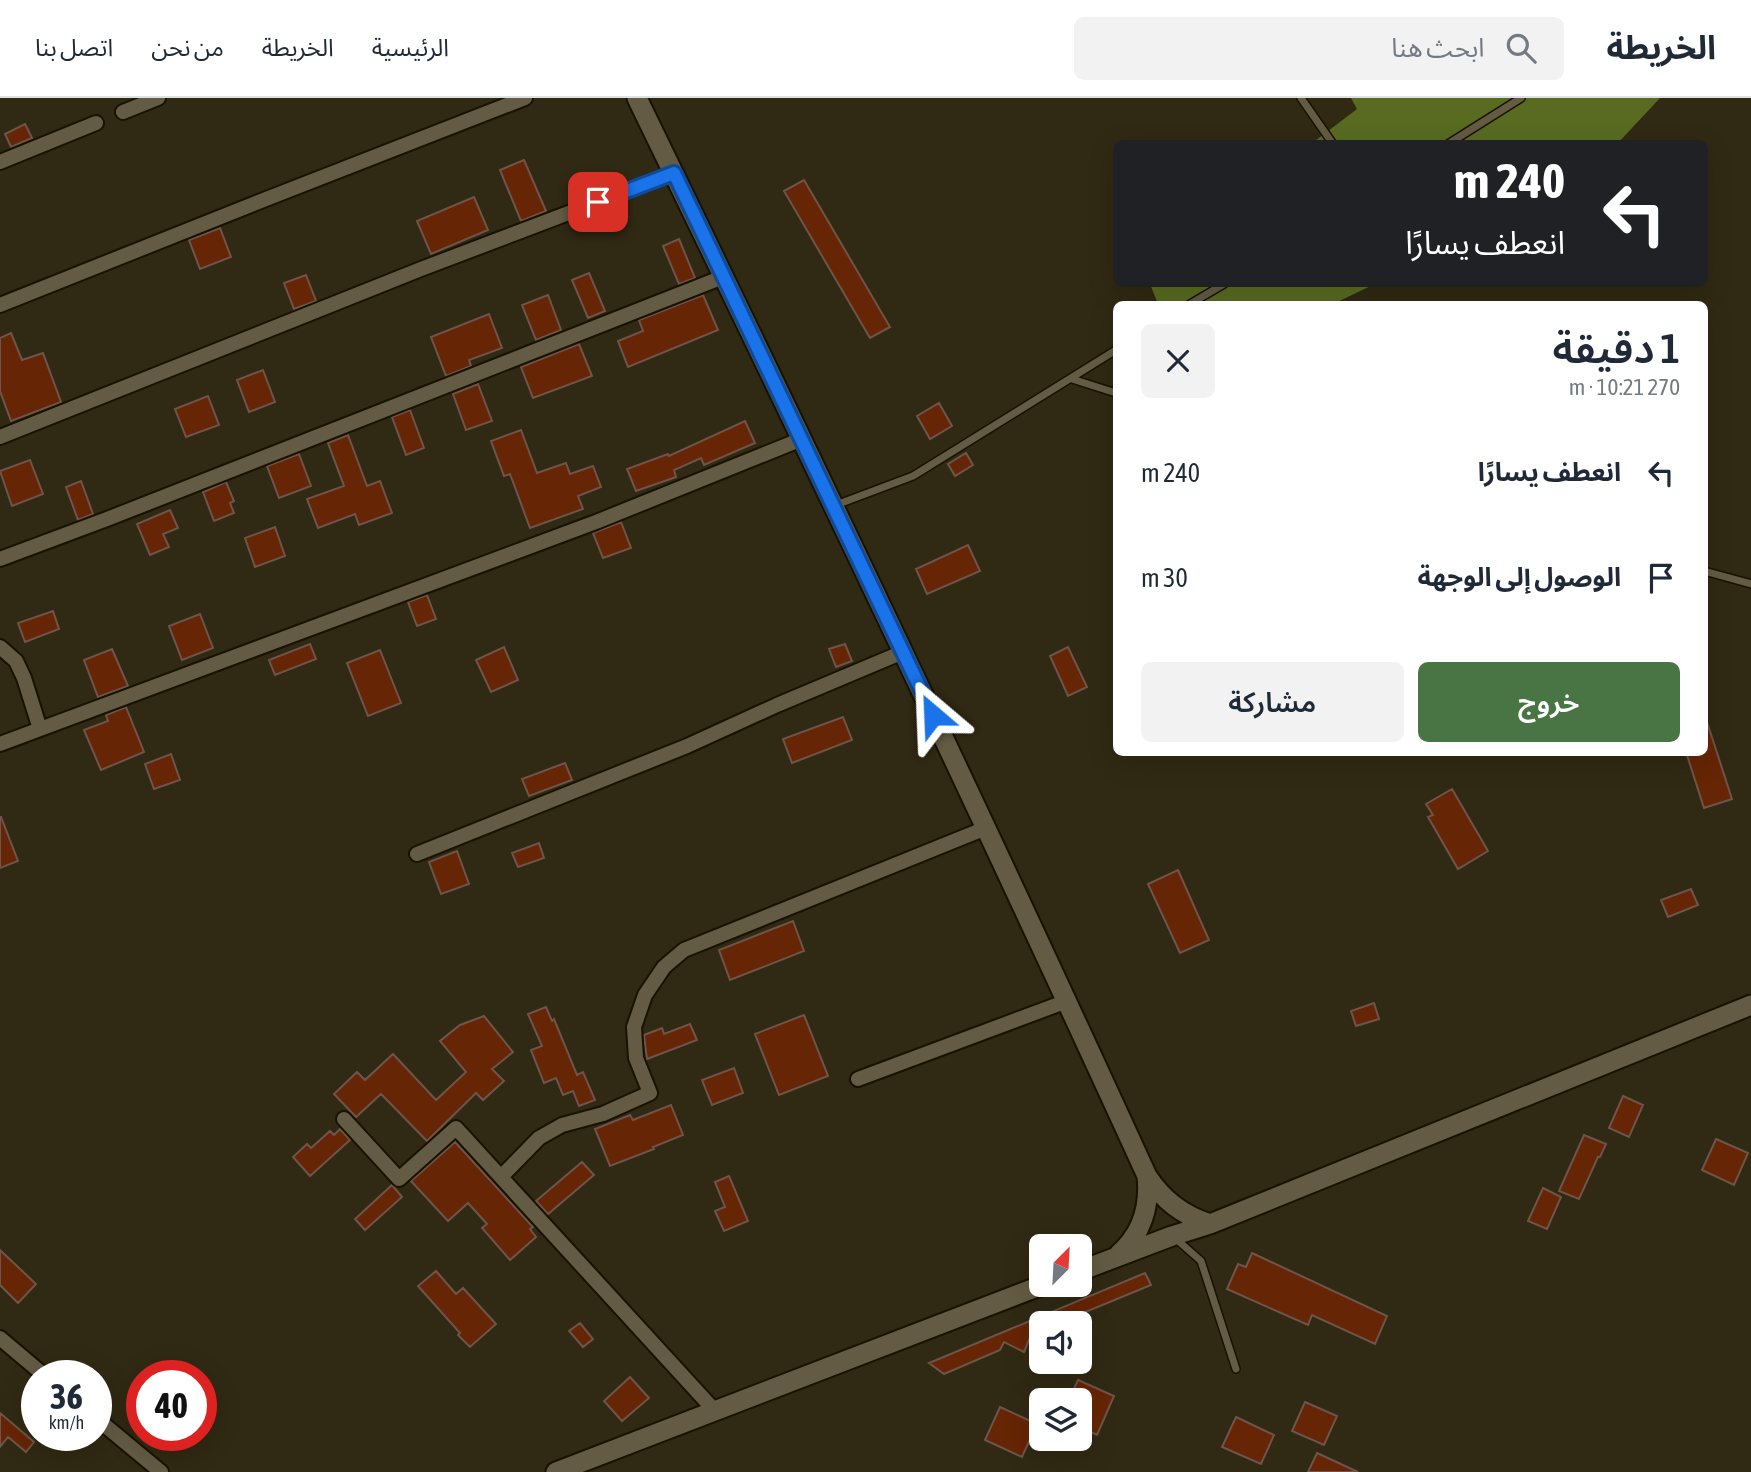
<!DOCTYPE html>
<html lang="ar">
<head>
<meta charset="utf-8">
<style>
	:root { --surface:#fff; --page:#f2f2f3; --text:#1f2937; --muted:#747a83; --line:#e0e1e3; --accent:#497544 }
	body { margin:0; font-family:"Asap Condensed","Noto Sans Arabic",sans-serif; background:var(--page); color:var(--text); direction:rtl; height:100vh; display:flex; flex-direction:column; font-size:26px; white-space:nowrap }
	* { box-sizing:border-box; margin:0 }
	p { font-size:23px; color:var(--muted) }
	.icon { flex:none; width:38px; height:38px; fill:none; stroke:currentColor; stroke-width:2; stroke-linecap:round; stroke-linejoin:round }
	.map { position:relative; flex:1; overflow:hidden; direction:ltr }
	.side { position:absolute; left:1113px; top:203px; width:595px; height:455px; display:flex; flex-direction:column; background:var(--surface); border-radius:10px; box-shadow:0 7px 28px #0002; direction:rtl }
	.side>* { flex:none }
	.guide { position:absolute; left:1113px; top:42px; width:595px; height:147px; border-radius:10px; box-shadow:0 7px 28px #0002; direction:rtl; background:#202124; color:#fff; overflow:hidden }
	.needle { width:46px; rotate:24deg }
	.controls { position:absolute; left:1029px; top:1136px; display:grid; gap:14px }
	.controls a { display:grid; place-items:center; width:63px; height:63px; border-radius:10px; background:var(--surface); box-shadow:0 7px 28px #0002; font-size:35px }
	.speed { position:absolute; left:21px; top:1262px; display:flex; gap:14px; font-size:35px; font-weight:700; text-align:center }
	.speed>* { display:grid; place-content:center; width:91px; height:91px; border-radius:50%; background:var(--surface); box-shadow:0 7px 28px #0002; line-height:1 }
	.speed small { font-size:18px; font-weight:400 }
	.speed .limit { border:10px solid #d22; background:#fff; color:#111 }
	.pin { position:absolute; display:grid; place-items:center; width:60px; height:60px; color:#fff; margin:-30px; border-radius:14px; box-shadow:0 4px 10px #0006 }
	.me { position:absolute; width:77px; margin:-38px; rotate:334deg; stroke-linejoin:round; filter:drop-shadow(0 0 5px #0008) }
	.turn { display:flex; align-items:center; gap:24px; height:147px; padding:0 28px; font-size:32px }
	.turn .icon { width:91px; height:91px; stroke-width:2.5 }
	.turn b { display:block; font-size:49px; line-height:60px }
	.round { display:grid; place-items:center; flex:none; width:74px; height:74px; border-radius:10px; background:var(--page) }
	.headline { display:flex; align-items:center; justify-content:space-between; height:119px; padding:0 28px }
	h1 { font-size:42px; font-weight:600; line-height:52px }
	.button { display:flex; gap:14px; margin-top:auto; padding:14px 28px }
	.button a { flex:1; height:80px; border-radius:10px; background:var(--accent); color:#fff; font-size:28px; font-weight:600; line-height:80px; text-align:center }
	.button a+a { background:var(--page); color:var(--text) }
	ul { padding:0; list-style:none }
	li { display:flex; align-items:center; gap:21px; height:105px; padding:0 28px }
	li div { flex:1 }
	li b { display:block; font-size:26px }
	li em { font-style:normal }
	header { display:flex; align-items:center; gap:42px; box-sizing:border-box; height:98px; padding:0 35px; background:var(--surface); border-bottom:2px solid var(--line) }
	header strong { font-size:33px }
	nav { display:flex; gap:38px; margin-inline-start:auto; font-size:24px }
	.search { width:490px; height:63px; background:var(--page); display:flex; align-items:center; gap:18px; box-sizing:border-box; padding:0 24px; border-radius:10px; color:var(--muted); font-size:26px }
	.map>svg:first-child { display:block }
</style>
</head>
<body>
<header>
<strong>الخريطة</strong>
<div class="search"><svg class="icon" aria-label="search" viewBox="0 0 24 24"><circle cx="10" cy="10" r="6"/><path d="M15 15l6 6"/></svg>ابحث هنا</div>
<nav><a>الرئيسية</a><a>الخريطة</a><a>من نحن</a><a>اتصل بنا</a></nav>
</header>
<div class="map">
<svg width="1751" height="1374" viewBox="0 0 1751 1374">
	<rect width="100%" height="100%" fill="#302913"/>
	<path fill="#586b21" d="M1351,0H1660L1618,45L1311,46L1357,11Z
		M1150,186H1375L1333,206H1158Z"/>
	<path fill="#662505" stroke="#6e544a" stroke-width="2" d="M25,26L32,40L11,49L5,36Z
		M524,62L546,113L521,123L500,72Z
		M804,82L890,229L870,240L784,93Z
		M474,99L488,132L431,156L417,123Z
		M220,130L231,159L200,171L189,142Z
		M679,141L695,180L679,186L663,148Z
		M589,175L605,213L588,220L572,182Z
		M306,177L316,203L294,211L284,185Z
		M548,197L561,232L536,242L522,207Z
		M703,197L718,232L628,269L618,243L643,233L639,222Z
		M489,216L502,250L469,262L471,268L446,278L431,239Z
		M11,235L22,262L43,255L61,304L11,323L0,293V240Z
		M579,246L592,278L533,300L521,269Z
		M263,272L275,304L249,314L237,282Z
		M478,286L492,323L466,332L453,296Z
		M208,298L219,327L186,339L175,311Z
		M939,305L952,328L930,341L917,318Z
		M410,312L424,350L406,357L392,319Z
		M745,323L755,345L704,367L701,360L674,372L676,379L636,393L627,371L668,356L669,358Z
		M521,332L537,375L566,365L570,376L593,368L601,389L578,398L583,411L530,430L510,376L504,378L491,343Z
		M348,337L367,388L380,383L392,415L359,427L355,416L318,430L307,401L344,388L328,345Z
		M966,355L973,367L955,378L948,366Z
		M299,356L311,388L279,400L267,368Z
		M30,362L43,396L12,408L0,373Z
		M81,383L93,416L78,422L66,389Z
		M226,384L234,403L230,405L234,415L214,423L203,394Z
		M170,412L178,430L163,436L169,449L150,457L137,426Z
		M621,424L631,450L603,460L593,435Z
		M275,429L285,458L255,469L245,440Z
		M968,447L980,473L927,496L916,471Z
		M427,497L436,521L417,528L408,504Z
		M53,513L59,531L25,544L18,525Z
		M200,516L213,550L182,562L169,528Z
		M310,546L316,561L275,577L269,562Z
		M845,546L852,563L836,569L829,551Z
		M504,549L518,582L491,594L476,562Z
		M1068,549L1087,589L1068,598L1050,558Z
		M112,551L128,588L98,599L84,562Z
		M380,552L401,605L368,618L347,565Z
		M126,609L144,654L101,672L84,632L108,623L106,617Z
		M843,619L852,642L792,665L783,641Z
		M1707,624L1732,701L1704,710L1686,654H1704V625Z
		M171,656L180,682L154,691L145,666Z
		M565,665L572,682L529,698L522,681Z
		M1452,691L1488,753L1458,771L1428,719L1433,717L1426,706Z
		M0,719H1L18,763L0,770Z
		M539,745L544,760L518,769L512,755Z
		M457,753L469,786L441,796L429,764Z
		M1178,772L1209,842L1180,855L1148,786Z
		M1691,791L1698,807L1668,819L1661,802Z
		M793,823L804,853L730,882L719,852Z
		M1374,905L1379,921L1356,928L1351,913Z
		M546,909L552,923L554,921L577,977L583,974L595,1002L579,1008L573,993L563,997L556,980L544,985L531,952L542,948L528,916Z
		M804,917L828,978L779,997L755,936Z
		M484,918L513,954L492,971L504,983L483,1002L476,995L427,1043L381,996L356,1019L334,996L357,974L365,982L393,956L436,1002L466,974L440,943L460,927Z
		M690,926L697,942L647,961L644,937L662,930L664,936Z
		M734,970L743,995L712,1007L702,982Z
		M1623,998L1643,1007L1629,1039L1609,1030Z
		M671,1007L683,1037L653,1049L654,1051L610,1068L595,1031L630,1017L633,1022Z
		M340,1031L350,1042L310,1078L293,1059L307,1046L311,1050L330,1033L334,1037Z
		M1584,1037L1606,1046L1600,1059H1598L1579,1101L1559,1093Z
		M1716,1041L1748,1055L1734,1087L1702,1072Z
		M455,1044L533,1129L530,1131L536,1139L510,1162L482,1130L487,1126L468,1105L448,1123L411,1083Z
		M582,1064L594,1077L548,1116L536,1103Z
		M729,1078L748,1123L724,1133L715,1113L725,1109L715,1084Z
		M392,1087L402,1099L365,1132L355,1121Z
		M1543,1090L1561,1099L1547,1131L1528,1123Z
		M0,1152L36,1186L18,1205L0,1187Z
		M1252,1155L1387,1218L1375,1246L1312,1217L1308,1227L1227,1191L1238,1166L1246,1169Z
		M436,1173L456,1196L463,1190L496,1226L470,1249L458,1237L460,1235L418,1188Z
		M1145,1175L1151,1187L1059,1225H1041V1233L1031,1237L1024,1254L1004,1244L1000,1252L944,1276L929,1265Z
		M580,1225L593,1241L583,1249L569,1233Z
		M630,1279L649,1300L622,1323L604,1303Z
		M1078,1282L1114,1298L1097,1337L1080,1329V1302H1069Z
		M1305,1304L1337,1318L1324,1347L1292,1333Z
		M1000,1309L1037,1326L1022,1359L985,1342Z
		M0,1315L34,1344L26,1354L8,1339L0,1349Z
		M1236,1319L1274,1337L1261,1366L1222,1349Z
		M1317,1355L1358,1374H1308Z"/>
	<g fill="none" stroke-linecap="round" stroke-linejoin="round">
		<defs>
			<path id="service" d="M1301,0L1333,46
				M1448,46L1521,0
				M1190,206L1224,186
				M1072,281L1116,295
				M836,407L913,378L1116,252
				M1704,473L1751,486
				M1175,1140L1201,1163L1236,1271"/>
			<path id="minor" d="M123,14L158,0
				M0,64L96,25
				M0,207L266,101L525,0
				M0,339L421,171L674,75
				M0,461L107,421L723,179
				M0,549L16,563L24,580L40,631
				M0,646L596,424L802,341
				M417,756L687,648L777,607L903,554
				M858,981L1067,903
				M344,1021L399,1081L456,1030L715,1313
				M501,1079L539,1040L562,1027L603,1016L650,995L636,960L634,929L645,897L664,869L684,852L986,730
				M0,1240L45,1278
				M96,1320L161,1374"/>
			<path id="tertiary" d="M637,0C811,358 982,717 1147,1078C1163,1102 1182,1117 1210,1126
				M1119,1156C1142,1136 1150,1108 1147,1078
				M1080,1173L1172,1138L1210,1126L1751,907
				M556,1374L1045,1186"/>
		</defs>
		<use href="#service" stroke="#181200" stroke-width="10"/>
		<use href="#minor" stroke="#181200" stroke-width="18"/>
		<use href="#tertiary" stroke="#181200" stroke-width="23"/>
		<use href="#service" stroke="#635b43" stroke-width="7"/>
		<use href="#minor" stroke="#635b43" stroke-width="14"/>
		<use href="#tertiary" stroke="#635b43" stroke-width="19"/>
	</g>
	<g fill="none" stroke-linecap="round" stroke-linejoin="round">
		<defs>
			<path id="route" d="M598,104L674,75L933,617"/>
		</defs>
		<use href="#route" stroke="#114b97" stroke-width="18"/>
		<use href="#route" stroke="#1a73e8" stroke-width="12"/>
	</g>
</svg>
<div class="controls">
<a><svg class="needle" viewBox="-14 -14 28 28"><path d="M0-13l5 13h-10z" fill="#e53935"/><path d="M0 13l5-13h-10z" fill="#747a83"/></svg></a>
<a><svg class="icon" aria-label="sound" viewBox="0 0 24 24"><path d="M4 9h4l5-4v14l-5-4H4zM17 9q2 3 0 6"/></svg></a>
<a><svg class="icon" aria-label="layers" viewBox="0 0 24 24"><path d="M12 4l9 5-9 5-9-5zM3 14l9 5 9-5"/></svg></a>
</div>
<div class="speed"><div>36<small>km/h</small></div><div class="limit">40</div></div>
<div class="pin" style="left:598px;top:104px;background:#d93025"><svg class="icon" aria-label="arrive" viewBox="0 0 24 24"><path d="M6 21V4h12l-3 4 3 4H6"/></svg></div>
<svg class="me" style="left:933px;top:617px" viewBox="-20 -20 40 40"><path d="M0-17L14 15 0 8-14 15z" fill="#1a73e8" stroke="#fff" stroke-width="4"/></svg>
<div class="guide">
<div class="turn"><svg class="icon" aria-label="left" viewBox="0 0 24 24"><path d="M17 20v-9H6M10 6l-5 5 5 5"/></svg><div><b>240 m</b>انعطف يسارًا</div></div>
</div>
<section class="side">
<div class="headline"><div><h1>1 دقيقة</h1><p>270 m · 10:21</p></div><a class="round"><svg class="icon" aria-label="close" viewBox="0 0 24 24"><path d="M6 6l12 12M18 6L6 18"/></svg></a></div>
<ul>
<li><svg class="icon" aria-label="left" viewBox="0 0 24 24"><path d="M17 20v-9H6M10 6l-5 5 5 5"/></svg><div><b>انعطف يسارًا</b></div><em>240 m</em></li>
<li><svg class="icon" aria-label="arrive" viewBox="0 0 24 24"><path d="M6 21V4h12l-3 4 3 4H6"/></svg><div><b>الوصول إلى الوجهة</b></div><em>30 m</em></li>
</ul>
<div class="button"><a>خروج</a><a>مشاركة</a></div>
</section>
</div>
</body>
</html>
